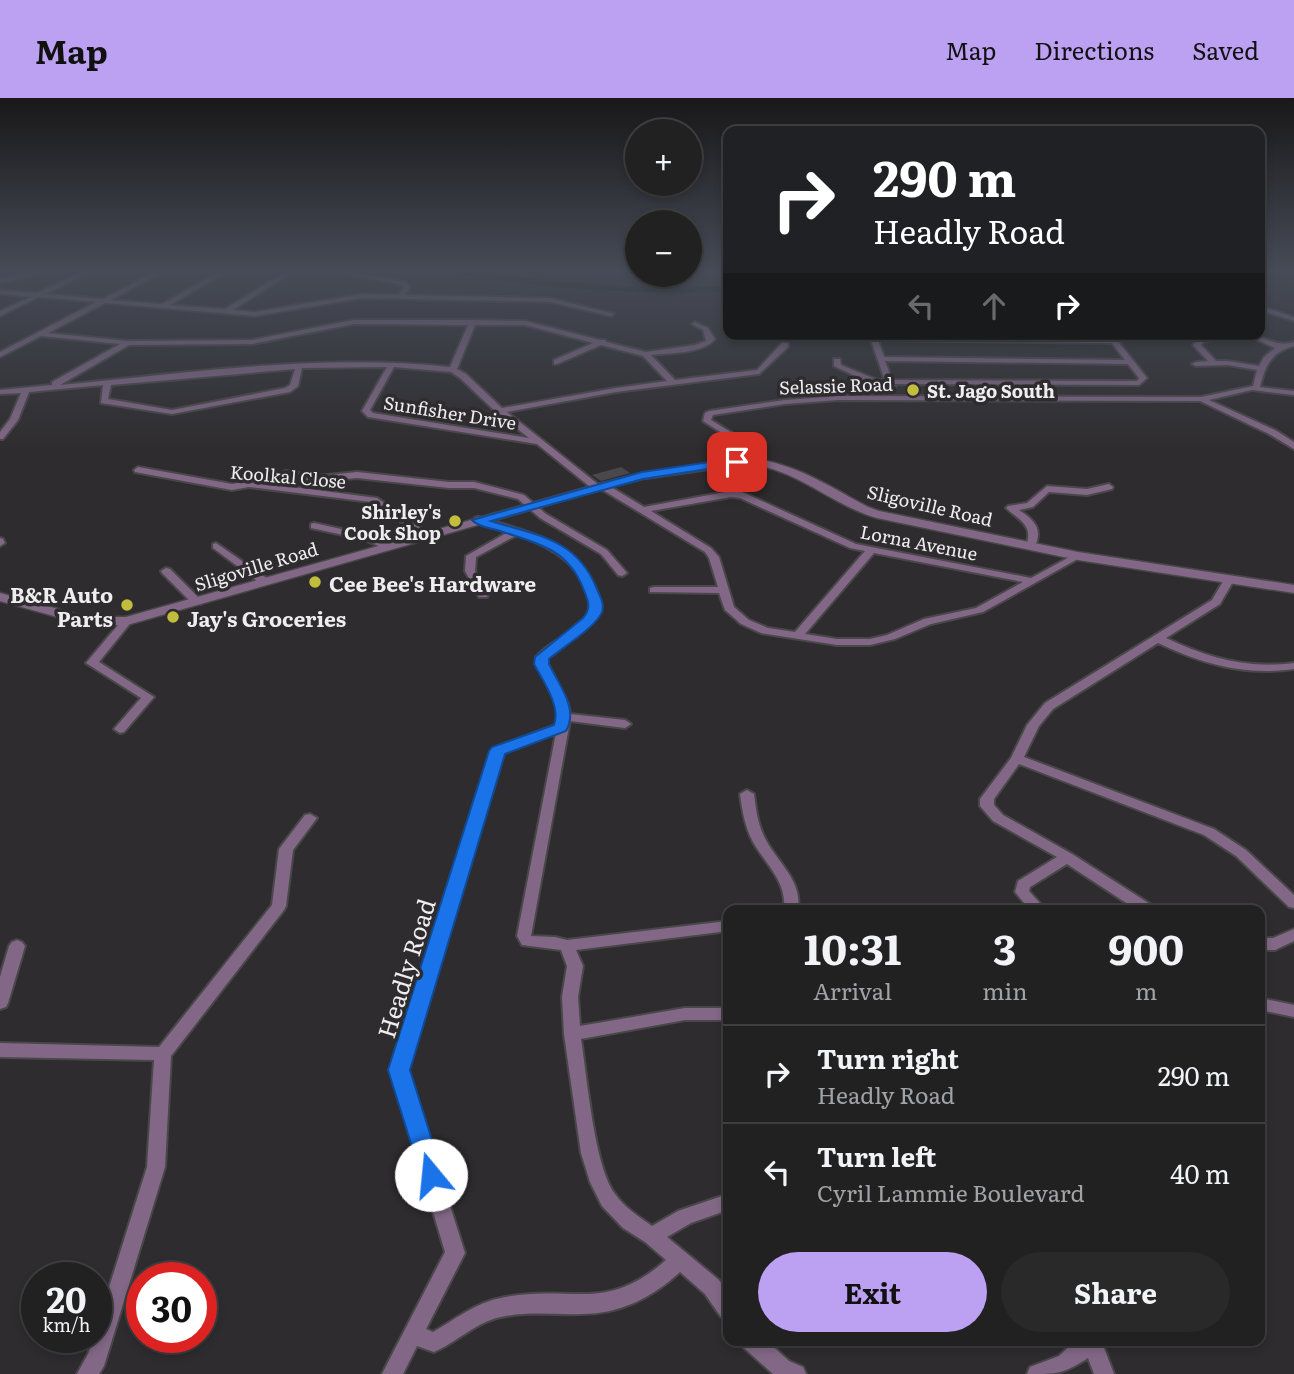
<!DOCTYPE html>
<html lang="en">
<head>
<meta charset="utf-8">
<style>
	:root { --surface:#222122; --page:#2a292a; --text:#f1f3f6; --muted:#a2a3a5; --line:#3f3e40; --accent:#bca0f2 }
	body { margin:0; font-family:Literata,serif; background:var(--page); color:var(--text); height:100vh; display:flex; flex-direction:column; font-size:26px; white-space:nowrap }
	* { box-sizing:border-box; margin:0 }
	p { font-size:23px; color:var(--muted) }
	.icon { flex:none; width:38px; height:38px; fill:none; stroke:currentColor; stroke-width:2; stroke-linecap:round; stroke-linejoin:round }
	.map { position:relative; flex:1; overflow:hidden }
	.sheet { position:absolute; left:723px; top:807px; width:542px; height:441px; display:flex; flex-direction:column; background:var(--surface); border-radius:14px; box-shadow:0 4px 10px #0003,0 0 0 2px var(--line) }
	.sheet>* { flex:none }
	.hud { position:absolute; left:723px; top:28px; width:542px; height:214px; border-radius:14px; box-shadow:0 4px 10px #0003,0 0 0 2px var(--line); background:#202124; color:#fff; overflow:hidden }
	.buttons { position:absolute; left:625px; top:21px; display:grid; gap:14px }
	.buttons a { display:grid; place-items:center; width:77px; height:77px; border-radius:50%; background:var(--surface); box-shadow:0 4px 10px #0003,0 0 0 2px var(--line); font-size:35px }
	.speed { position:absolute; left:21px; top:1164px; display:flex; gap:14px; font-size:35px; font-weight:700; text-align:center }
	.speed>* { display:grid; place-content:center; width:91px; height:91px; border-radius:50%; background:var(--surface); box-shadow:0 4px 10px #0003,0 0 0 2px var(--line); line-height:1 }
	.speed small { font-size:18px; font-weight:400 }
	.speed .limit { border:10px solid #d22; background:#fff; color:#111 }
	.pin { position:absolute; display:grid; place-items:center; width:60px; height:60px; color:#fff; margin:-30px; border-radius:14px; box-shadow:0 4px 10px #0006 }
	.me { position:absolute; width:77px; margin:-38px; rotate:343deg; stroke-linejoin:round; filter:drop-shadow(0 0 5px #0008) }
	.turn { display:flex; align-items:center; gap:24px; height:147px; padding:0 35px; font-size:32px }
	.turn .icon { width:91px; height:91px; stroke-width:2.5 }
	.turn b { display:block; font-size:49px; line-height:60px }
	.lanes { display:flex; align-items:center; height:66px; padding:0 35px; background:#0003; justify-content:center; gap:35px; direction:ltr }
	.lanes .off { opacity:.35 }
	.eta { display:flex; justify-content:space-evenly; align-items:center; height:119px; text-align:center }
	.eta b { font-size:42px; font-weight:700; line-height:49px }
	.action { display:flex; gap:14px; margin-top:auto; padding:14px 35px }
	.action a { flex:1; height:80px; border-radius:42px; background:var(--accent); color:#111; font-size:28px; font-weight:700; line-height:80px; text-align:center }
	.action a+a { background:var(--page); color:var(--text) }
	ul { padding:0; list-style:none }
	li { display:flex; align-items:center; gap:21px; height:98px; padding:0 35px; border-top:2px solid var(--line) }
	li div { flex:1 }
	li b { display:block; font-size:26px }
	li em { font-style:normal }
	header { display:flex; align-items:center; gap:42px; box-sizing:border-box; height:98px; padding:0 35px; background:var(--accent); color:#111 }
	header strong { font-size:33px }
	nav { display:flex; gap:38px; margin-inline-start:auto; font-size:24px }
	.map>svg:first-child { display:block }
</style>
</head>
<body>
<header>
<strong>Map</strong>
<nav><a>Map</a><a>Directions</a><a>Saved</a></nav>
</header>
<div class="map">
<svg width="1294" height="1276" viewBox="0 0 1294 1276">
	<rect width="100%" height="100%" fill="#2e2c2e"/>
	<path fill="#141406" d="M443,174C494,174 543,183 593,186C638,190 683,189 728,188V194C632,197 538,190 443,174Z"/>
	<path fill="#4a484a" d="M621,369L630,375L601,383L592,377Z"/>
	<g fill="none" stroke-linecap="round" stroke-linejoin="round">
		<defs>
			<path id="minor" d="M36,174H45L0,185V181Z
				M82,174H89L46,196L103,201L155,174H162L111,202L162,206L219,174H226L170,207L225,211L286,174H293L233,212L255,214L362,196L398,197L404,189L402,187L338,174H349L406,184L410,189L405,197L550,200L614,216L611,218L550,204L362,200L255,218L105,205L48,235L128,243L252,242L354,222H473L525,223L600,242H605L606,244L646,254L695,247L706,243L703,232L692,226L695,224L708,230L715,241C703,256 669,255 651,257L675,282L757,272L782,245H788V249L759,276L616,294L507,314L599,387L606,386L644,409L731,393L742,394L856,446L1031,480L1075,456L1078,455L1083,458L983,514L931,526L895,541L870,547H837L761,535L741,526L725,512L719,495L650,494V490L654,489H718L709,460L705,454L601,391L594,392L537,346L368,319L362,313L387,269L302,270L298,288L290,294L172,316L101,305L103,287L29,294L18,322L3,341H0V334L10,321L21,295L0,296V292L52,287V284L120,246L41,238L0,259V254L96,204L39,199L0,218V213L31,199L0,196V192L37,195ZM354,226L468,227L450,269C321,255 189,275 60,287L129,247L252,246ZM475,227H525L593,245L554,262V266H557L601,247L643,258L667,283L616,290L502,310L466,276L457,271ZM394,269L451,274L460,280L497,315L529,340L373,315L370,312ZM295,271L290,287L285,290L172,312L108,301L111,287ZM731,399L740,400L850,450L865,453L795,534L768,530L749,522L734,509L719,459L711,450L651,413ZM874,455L1023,484L976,510L924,521L887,537L870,541H837L805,536Z
				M1260,208L1294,219V223L1260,212Z
				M869,236L1108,241L1105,236H1112L1147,280L1139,287L894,286L895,289L891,291L887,288L870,285L834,268V261H840L841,267L875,281L885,283ZM878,242L1112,245L1125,262L884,259ZM885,263L1128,266L1139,280L1137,283L892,282Z
				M1221,236H1237L1203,244L1201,247L1216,263H1228L1259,268L1264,259L1275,250L1244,236C1266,236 1271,250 1294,244V248C1271,254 1265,268 1260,289L1294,293V297L1252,292L1209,302L1275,332L1294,344V351L1269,336L1200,303L838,302L785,306L713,317L711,322L760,352V363L756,366L752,363L753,355L703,323L705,315L709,313L785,302L838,298L1201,299L1253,288L1257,272L1228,267L1196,268L1192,266L1196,264L1208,263L1193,247L1198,241Z
				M138,369L232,386L249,383L377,400L430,436L425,439L422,438L371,404L249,389L232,392L135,374L134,372Z
				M286,373L317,378L357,374L449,384H474L524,397L546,416L607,452L627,475L622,478L618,477L601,456L540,420L518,401L474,390H449L357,380L317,384L283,378V374Z
				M1109,386L1113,389L1112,391L1087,397L1049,394L1033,409L1019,412C1034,422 1044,431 1034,450L1031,451L1026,448C1034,427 1019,422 1006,410L1008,408L1027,405L1047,388L1087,391Z
				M478,419C521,431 569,441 592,483C597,493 602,503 600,514L589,528L551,556L548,560V566L568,606L570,616L625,622L631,626L625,630L570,623L531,838L555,839L567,842L728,823V833L576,852L583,868L578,899L580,928L685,910H728V922H685L581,941C587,978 594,1068 615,1096C624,1109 639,1119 652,1128L678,1113L728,1096V1112L691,1125L667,1139L719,1182L728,1195V1222L721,1219L705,1196L680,1174C653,1199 620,1216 582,1216C555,1217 528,1213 501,1219C476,1224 457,1244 434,1254L417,1248L403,1276H382L445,1154L391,973L492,653L494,650L558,626C562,606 545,584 536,566V559C551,541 582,533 590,511C588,470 552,448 517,437L476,459L475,473L488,497L487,499H479L465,473L466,458L508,434L475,424V420ZM556,635L517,838L522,847L561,852L567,868L562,899L564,936L581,1055L590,1084L602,1108L623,1130L645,1144L666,1162C604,1217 570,1185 501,1200C475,1205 456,1221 433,1234L426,1231L465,1155L407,973L504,655Z
				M314,425L368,437L391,448L386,451L362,441L311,430V426Z
				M0,440L3,441L5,445L0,448Z
				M216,445L268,481V485H260L213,450V446Z
				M166,470L170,471L201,502L202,504L201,506H193L162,475L161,473Z
				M1229,479L1234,482L1220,506L1166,540C1208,560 1247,571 1294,565V571C1245,578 1202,566 1158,545L1053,611L1039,628L1024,659L1214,731L1246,752L1294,797V810L1289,809L1236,758L1204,737L1019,666L994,701V707L1003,717L1072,756L1153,808L1155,812H1137L1067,766L1030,789L1029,793L1046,812H1030L1015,794L1018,783L1057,759L993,723L980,708V701L1011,660L1027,627L1045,605L1212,502L1225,480Z
				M127,520L132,523L99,564L154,599L124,634L120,635L114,631L141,600L86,565L123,521Z
				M747,692L754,696C756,712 758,729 767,744C780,767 802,783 798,812H784C787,783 766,767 753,744C745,729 742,712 740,696Z
				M310,716L317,720L293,752L286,808L284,812L171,958L165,1069L104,1268L99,1276H77L88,1256L94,1239H96V1231L147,1069L154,962L0,959V945L159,949L272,807L279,751L305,717Z
				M1294,831V843L1275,852H1260V840H1273Z
				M17,842L22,844L25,848L8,905L6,909L0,911V879L9,848L12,844Z
				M1260,900L1294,907V919L1260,912Z
				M740,1242H766L789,1263L803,1269L806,1276H773L743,1249Z
				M1076,1242H1101L1114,1276H1094L1088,1260C1063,1276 1058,1276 1027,1276L1030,1269L1059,1258Z"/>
			<path id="tertiary" d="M748,360C793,364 829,388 868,409L879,413L1078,454L1294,487V495L1078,462L877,420C831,407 798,371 748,366L642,381L607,390L127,527H86L0,503V495L87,519H126L599,386L642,375Z"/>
		</defs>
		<use href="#minor" stroke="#494749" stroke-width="4"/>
		<use href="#tertiary" stroke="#494749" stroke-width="3"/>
		<use href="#minor" fill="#826886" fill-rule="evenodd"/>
		<use href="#tertiary" fill="#826886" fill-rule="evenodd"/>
	</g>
	<linearGradient id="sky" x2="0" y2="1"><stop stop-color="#191819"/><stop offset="0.49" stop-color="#464b57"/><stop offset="1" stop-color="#464b57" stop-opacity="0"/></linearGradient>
	<rect width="1294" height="352" fill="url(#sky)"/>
	<path fill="#1a73e8" stroke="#114b97" stroke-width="2" d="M737,360L743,364L741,366L643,381L491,423C535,437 576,440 596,489C599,497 605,505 602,514C596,529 562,550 549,561V566C559,587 579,611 566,633L505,656L410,972L443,1077L439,1084L431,1087L423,1084L388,972L489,653L492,649L554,627C561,608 543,583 534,566L535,559L583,520C592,510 588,502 583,490C567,449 535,445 497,432C488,430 478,428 472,422L642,374Z"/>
	<g fill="#c3bd3e" stroke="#2e2c2e" stroke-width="2.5">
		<circle cx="913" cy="292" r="7"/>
		<circle cx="455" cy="423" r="7"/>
		<circle cx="315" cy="484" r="7"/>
		<circle cx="127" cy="507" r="7"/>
		<circle cx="173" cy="519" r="7"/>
	</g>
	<g text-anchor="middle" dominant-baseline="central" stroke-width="7" stroke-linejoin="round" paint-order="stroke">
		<g font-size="18" fill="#efeeef" stroke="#2e2c2e">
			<text transform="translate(836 287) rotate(-2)">Selassie Road</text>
			<text transform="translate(450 314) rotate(9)">Sunfisher Drive</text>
			<text transform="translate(288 378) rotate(5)">Koolkal Close</text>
			<text transform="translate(930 407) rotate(13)">Sligoville Road</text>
			<text transform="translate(919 444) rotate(11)">Lorna Avenue</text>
			<text transform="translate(256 468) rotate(-17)">Sligoville Road</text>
		</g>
		<g font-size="18" font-weight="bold" fill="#efeeef" stroke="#2e2c2e" text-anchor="start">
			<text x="927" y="292">St. Jago South</text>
			<text x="441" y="413" text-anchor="end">Shirley's<tspan x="441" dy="21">Cook Shop</tspan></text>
		</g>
		<g font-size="21" font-weight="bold" fill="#efeeef" stroke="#2e2c2e" text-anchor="start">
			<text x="329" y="484">Cee Bee's Hardware</text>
			<text x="113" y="495" text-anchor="end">B&amp;R Auto<tspan x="113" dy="24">Parts</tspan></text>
			<text x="187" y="519">Jay's Groceries</text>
		</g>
		<g font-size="24" fill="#efeeef" stroke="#2e2c2e">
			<text transform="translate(405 870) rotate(-73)">Headly Road</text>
		</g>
	</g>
</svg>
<div class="buttons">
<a>+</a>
<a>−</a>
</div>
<div class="speed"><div>20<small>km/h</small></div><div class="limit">30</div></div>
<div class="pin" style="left:737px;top:364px;background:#d93025"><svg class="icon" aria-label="arrive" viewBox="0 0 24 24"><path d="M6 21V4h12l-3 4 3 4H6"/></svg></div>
<svg class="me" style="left:431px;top:1077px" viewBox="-20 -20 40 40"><circle r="19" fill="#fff"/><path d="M0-13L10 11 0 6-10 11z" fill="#1a73e8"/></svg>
<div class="hud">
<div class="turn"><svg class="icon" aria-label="right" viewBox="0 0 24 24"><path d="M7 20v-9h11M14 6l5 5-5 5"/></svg><div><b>290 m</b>Headly Road</div></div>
<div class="lanes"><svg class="icon off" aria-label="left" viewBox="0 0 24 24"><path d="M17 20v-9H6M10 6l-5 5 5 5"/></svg><svg class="icon off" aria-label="ahead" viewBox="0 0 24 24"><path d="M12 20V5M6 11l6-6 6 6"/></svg><svg class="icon" aria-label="right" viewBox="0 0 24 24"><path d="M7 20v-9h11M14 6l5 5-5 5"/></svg></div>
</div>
<section class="sheet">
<div class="eta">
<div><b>10:31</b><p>Arrival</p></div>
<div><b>3</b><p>min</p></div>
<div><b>900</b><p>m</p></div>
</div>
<ul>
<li><svg class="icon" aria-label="right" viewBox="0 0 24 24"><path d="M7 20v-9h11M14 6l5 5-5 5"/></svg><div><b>Turn right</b><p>Headly Road</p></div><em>290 m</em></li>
<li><svg class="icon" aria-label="left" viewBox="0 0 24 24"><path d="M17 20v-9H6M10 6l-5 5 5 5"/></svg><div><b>Turn left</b><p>Cyril Lammie Boulevard</p></div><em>40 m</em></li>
</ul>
<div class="action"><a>Exit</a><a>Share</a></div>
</section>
</div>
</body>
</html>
